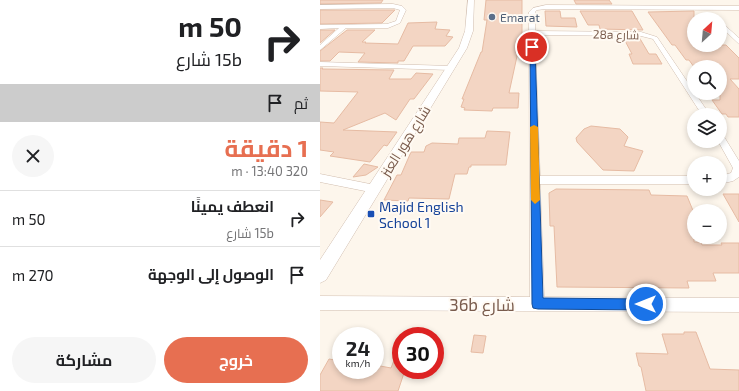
<!DOCTYPE html>
<html lang="ar">
<head>
<meta charset="utf-8">
<style>
	:root { --surface:#fff; --page:#f6f6f6; --text:#202124; --muted:#757577; --line:#e0e0e0; --accent:#e76f51 }
	body { margin:0; font-family:"Exo 2",Cairo,sans-serif; background:var(--page); color:var(--text); direction:rtl; height:100vh; display:flex; flex-direction:column; font-size:15px; white-space:nowrap }
	* { box-sizing:border-box; margin:0 }
	p { font-size:13px; color:var(--muted) }
	.icon { flex:none; width:22px; height:22px; fill:none; stroke:currentColor; stroke-width:2; stroke-linecap:round; stroke-linejoin:round }
	.map { position:relative; flex:1; overflow:hidden; direction:ltr }
	.sheet { display:flex; flex-direction:column; background:var(--surface); width:320px }
	.sheet>* { flex:none }
	.top-card { background:#fff; color:var(--text); overflow:hidden }
	.needle { width:26px; rotate:26deg }
	.controls { position:absolute; left:367px; top:12px; display:grid; gap:8px }
	.controls a { display:grid; place-items:center; width:40px; height:40px; border-radius:50%; background:var(--surface); box-shadow:0 2px 6px #0003; font-size:20px }
	.speed { position:absolute; left:12px; top:327px; display:flex; gap:8px; font-size:20px; font-weight:700; text-align:center }
	.speed>* { display:grid; place-content:center; width:52px; height:52px; border-radius:50%; background:var(--surface); box-shadow:0 2px 6px #0003; line-height:1 }
	.speed small { font-size:10px; font-weight:400 }
	.speed .limit { border:6px solid #d22; background:#fff; color:#111 }
	.pin { position:absolute; display:grid; place-items:center; width:34px; height:34px; color:#fff; margin:-17px; border:2px solid #fff; border-radius:50%; box-shadow:0 1px 4px #0007 }
	.me { position:absolute; width:44px; margin:-22px; rotate:270deg; stroke-linejoin:round; filter:drop-shadow(0 0 3px #0008) }
	.turn { display:flex; align-items:center; gap:14px; height:84px; padding:0 12px; font-size:18px }
	.turn .icon { width:52px; height:52px; stroke-width:2.5 }
	.turn b { display:block; font-size:28px; line-height:34px }
	.then { display:flex; align-items:center; height:38px; padding:0 12px; background:#0003; gap:8px; font-size:15px }
	.round { display:grid; place-items:center; flex:none; width:42px; height:42px; border-radius:21px; background:var(--page) }
	.head { display:flex; align-items:center; justify-content:space-between; height:68px; padding:0 12px }
	h1 { font-size:24px; font-weight:700; line-height:30px; color:var(--accent) }
	.cta { display:flex; gap:8px; margin-top:auto; padding:8px 12px }
	.cta a { flex:1; height:46px; border-radius:24px; background:var(--accent); color:#fff; font-size:16px; font-weight:700; line-height:46px; text-align:center }
	.cta a+a { background:var(--page); color:var(--text) }
	ul { padding:0; list-style:none }
	li { display:flex; align-items:center; gap:12px; height:56px; padding:0 12px; border-top:1px solid var(--line) }
	li div { flex:1 }
	li b { display:block; font-size:15px }
	li em { font-style:normal }
	main { display:flex; flex:1; min-height:0 }
	.map>svg:first-child { display:block }
</style>
</head>
<body>
<main>
<div class="map">
<svg width="419" height="391" viewBox="0 0 419 391">
	<rect width="100%" height="100%" fill="#fdf6ec"/>
	<path fill="#f3d5c3" stroke="#e6bba3" d="M0,0H63L61,3L0,4Z
		M166,0H202V47H199L189,93H199L198,108H173L172,111L144,110L145,108L141,107L144,99H142L161,52H162L167,20H164Z
		M254,0H289L292,4H256Z
		M0,10H75L62,23L0,24Z
		M225,11H240L241,18H255L257,27L226,26Z
		M260,11H312L323,30L280,29L279,25H268Z
		M374,11V45H406L419,58V79H410L419,89V117H408L406,114H402L392,100H400V67H374L369,60H366L355,45H352L328,12Z
		M117,22L115,29L130,30L126,36L133,37L125,46H93L84,61H78V63L38,62L45,53L19,52L10,61H0V51L27,30H55L42,42H46L45,43L78,44L88,23Z
		M0,30H15L0,43Z
		M303,37H319L329,54H336L342,64H313L309,54H312Z
		M0,68H3L2,69L74,70L69,79H91L96,73L113,74L94,99H90L76,120L65,113L23,130L77,132L67,146L64,145L50,162L10,156L14,152L0,150V122L14,123L38,92L0,91Z
		M271,126L300,129L308,137L304,146L323,151L314,171L283,170L257,142L256,138L264,129Z
		M167,131L190,132L186,165H151V167H149L147,174H135L129,199L89,198L88,201L64,200L77,175H81L91,152H104L106,146L112,143L138,144L139,138H165Z
		M44,164L58,167L46,175L33,177Z
		M236,189L329,190L331,195L367,196L374,213V242H381L382,245H402L401,243H419V273H393L396,281H367L369,288L237,287L234,226H230L229,193Z
		M403,194H419V222Z
		M0,200L13,202L0,217Z
		M364,332H376L390,369L419,370V391H326L321,367L319,366L316,353L348,354L342,334H364Z
		M154,335L166,336L163,353L151,352Z
		M80,345L81,370H85L78,391H0V375L9,359L21,361V370H55V365L71,368Z"/>
	<g fill="none" stroke-linecap="round" stroke-linejoin="round">
		<defs>
			<path id="minor" d="M73,4L82,6L86,10L80,23L68,28H26L0,50V45L19,28L0,29V25L67,24L76,21L80,10L73,8L0,9V5Z
				M226,5L419,6V10L226,9L217,10L215,12V31L321,32L337,37L390,115H382L333,39L321,36L215,35L220,176H374V184H220L224,297L419,298V312L0,310V296L210,297L209,12L213,8Z
				M400,21L419,38V44L400,26Z
				M0,62L131,66L135,68L131,70L0,66Z
				M400,134L403,135L419,161V177L413,181L400,184V176L411,173L413,168L398,141H400Z
				M0,174L55,185L59,186L60,189L59,192L55,193L0,182Z"/>
			<path id="tertiary" d="M148,0H154L153,31L147,48L6,280L0,283V260L139,48L145,31Z"/>
		</defs>
		<use href="#minor" stroke="#d1beb0" stroke-width="1"/>
		<use href="#tertiary" stroke="#d1beb0" stroke-width="1"/>
		<use href="#minor" fill="#fff" fill-rule="evenodd"/>
		<use href="#tertiary" fill="#fff" fill-rule="evenodd"/>
	</g>
	<path fill="#1a73e8" stroke="#114b97" d="M210,46L215,47L223,298L326,299L330,300L332,304L330,308L326,310L218,309L213,308L212,304Z"/>
	<path fill="#f59e0b" d="M214,125L218,127L220,200L215,204L211,200L210,127Z"/>
	<circle fill="#5c6f8a" stroke="#fffaf3" stroke-width="1.5" cx="172" cy="17" r="4"/>
	<rect fill="#1a4fb4" stroke="#fffaf3" stroke-width="1.5" x="47" y="210" width="8" height="8" rx="2"/>
	<g text-anchor="middle" dominant-baseline="central" stroke-width="4" stroke-linejoin="round" paint-order="stroke">
		<g font-size="12" fill="#4e5e75" stroke="#fffaf3" text-anchor="start">
			<text x="180" y="17">Emarat</text>
		</g>
		<g font-size="12" fill="#7a5c4d" stroke="#fffaf3">
			<text transform="translate(296 34) rotate(1)">28a شارع</text>
		</g>
		<g font-size="14" fill="#7a5c4d" stroke="#fffaf3">
			<text transform="translate(85 141) rotate(-58)">شارع هور العنز</text>
		</g>
		<g font-size="14" fill="#164399" stroke="#fffaf3" text-anchor="start">
			<text x="59" y="206">Majid English<tspan x="59" dy="16">School 1</tspan></text>
		</g>
		<g font-size="17" fill="#7a5c4d" stroke="#fffaf3">
			<text x="162" y="304">36b شارع</text>
		</g>
	</g>
</svg>
<div class="controls">
<a><svg class="needle" viewBox="-14 -14 28 28"><path d="M0-13l5 13h-10z" fill="#e53935"/><path d="M0 13l5-13h-10z" fill="#757577"/></svg></a>
<a><svg class="icon" aria-label="search" viewBox="0 0 24 24"><circle cx="10" cy="10" r="6"/><path d="M15 15l6 6"/></svg></a>
<a><svg class="icon" aria-label="layers" viewBox="0 0 24 24"><path d="M12 4l9 5-9 5-9-5zM3 14l9 5 9-5"/></svg></a>
<a>+</a>
<a>−</a>
</div>
<div class="speed"><div>24<small>km/h</small></div><div class="limit">30</div></div>
<div class="pin" style="left:212px;top:47px;background:#d93025"><svg class="icon" aria-label="arrive" viewBox="0 0 24 24"><path d="M6 21V4h12l-3 4 3 4H6"/></svg></div>
<svg class="me" style="left:326px;top:304px" viewBox="-20 -20 40 40"><circle r="17" fill="#1a73e8" stroke="#fff" stroke-width="3"/><path d="M0-11L8 9 0 5-8 9z" fill="#fff"/></svg>
</div>
<section class="sheet">
<div class="top-card">
<div class="turn"><svg class="icon" aria-label="right" viewBox="0 0 24 24"><path d="M7 20v-9h11M14 6l5 5-5 5"/></svg><div><b>50 m</b>15b شارع</div></div>
<div class="then">ثم<svg class="icon" aria-label="arrive" viewBox="0 0 24 24"><path d="M6 21V4h12l-3 4 3 4H6"/></svg></div>
</div>
<div class="head"><div><h1>1 دقيقة</h1><p>320 m · 13:40</p></div><a class="round"><svg class="icon" aria-label="close" viewBox="0 0 24 24"><path d="M6 6l12 12M18 6L6 18"/></svg></a></div>
<ul>
<li><svg class="icon" aria-label="right" viewBox="0 0 24 24"><path d="M7 20v-9h11M14 6l5 5-5 5"/></svg><div><b>انعطف يمينًا</b><p>15b شارع</p></div><em>50 m</em></li>
<li><svg class="icon" aria-label="arrive" viewBox="0 0 24 24"><path d="M6 21V4h12l-3 4 3 4H6"/></svg><div><b>الوصول إلى الوجهة</b></div><em>270 m</em></li>
</ul>
<div class="cta"><a>خروج</a><a>مشاركة</a></div>
</section>
</main>
</body>
</html>
